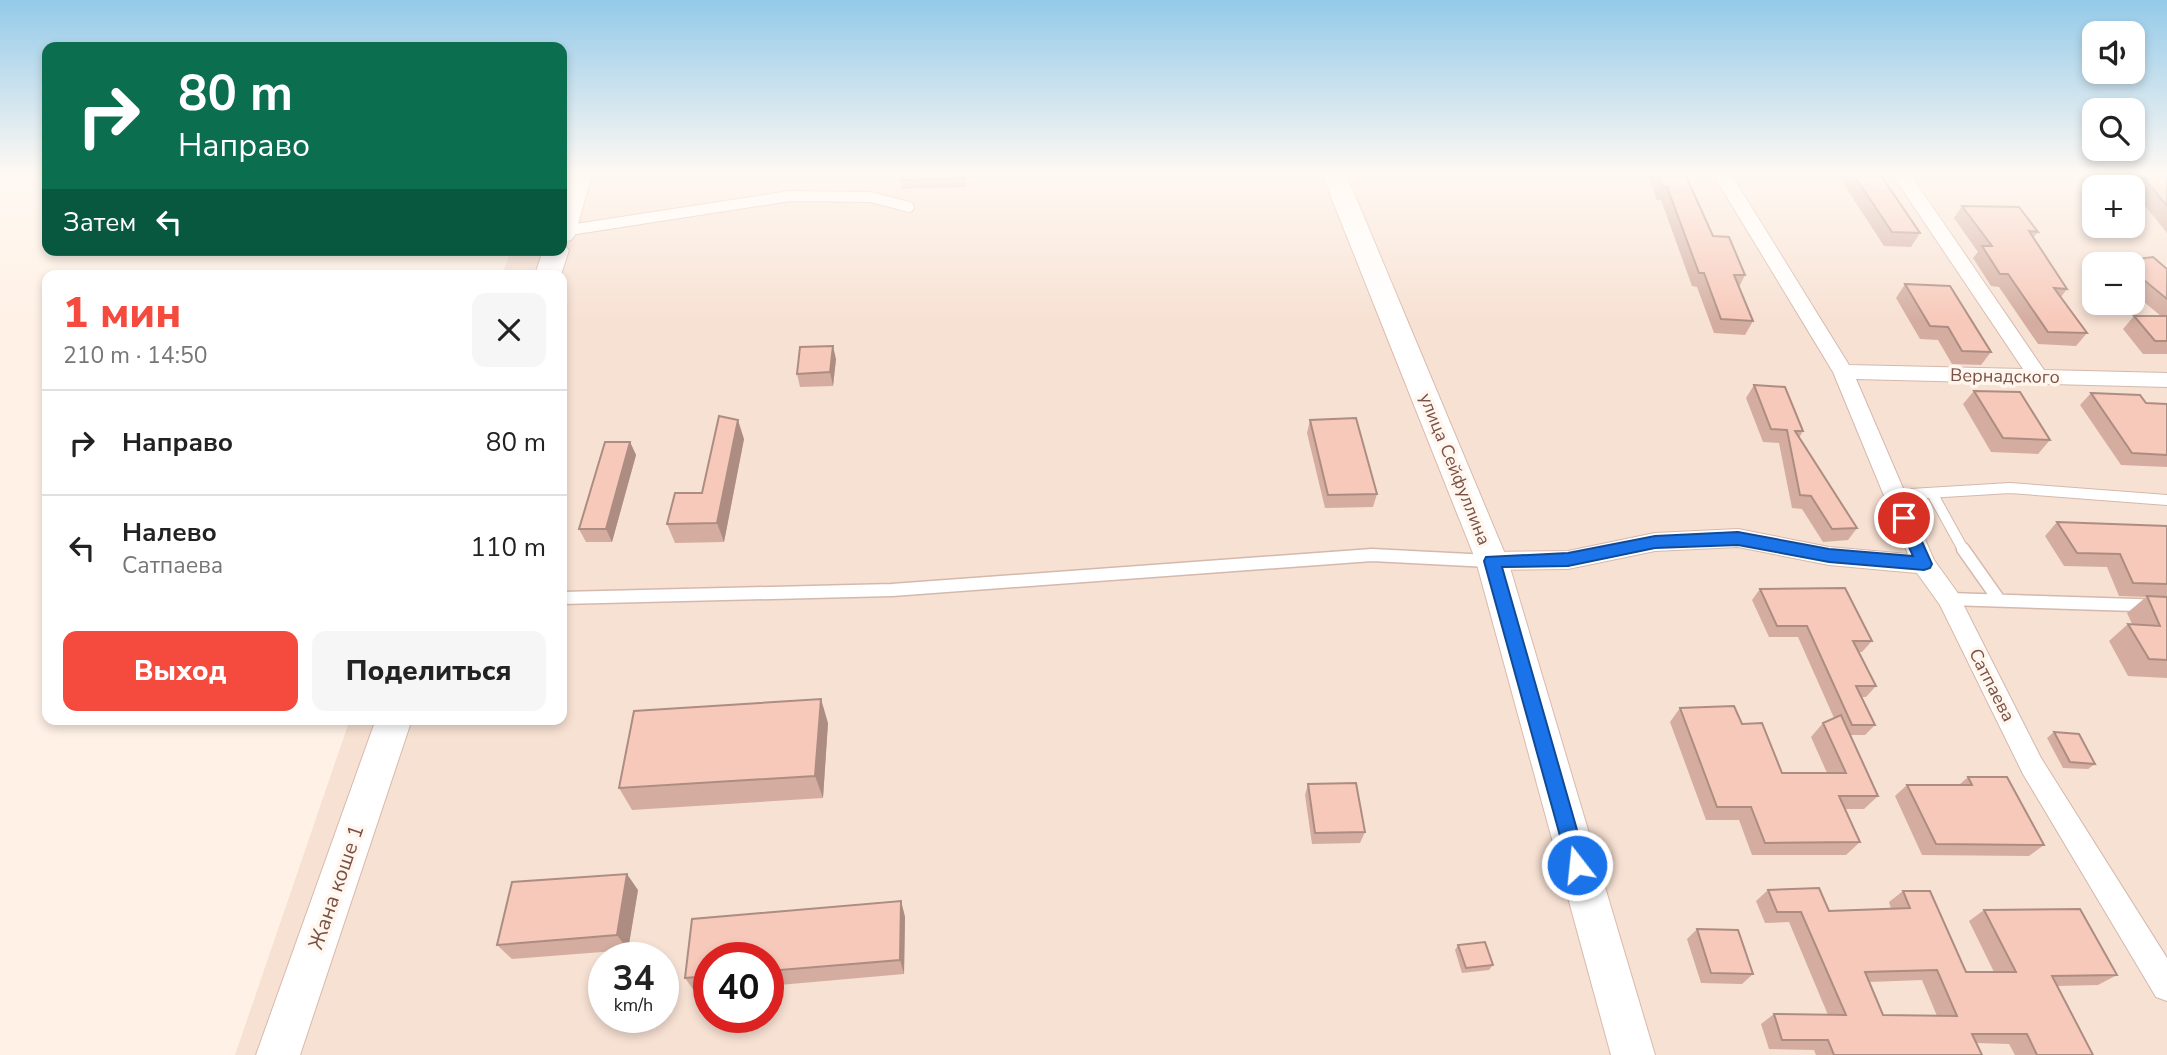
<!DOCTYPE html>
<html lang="ru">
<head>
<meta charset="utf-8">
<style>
	:root { --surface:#fff; --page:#f6f6f6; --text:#222; --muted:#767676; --line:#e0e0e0; --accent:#f54a3e }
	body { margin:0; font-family:"Nunito Sans",sans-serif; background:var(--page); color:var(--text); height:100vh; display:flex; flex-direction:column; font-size:26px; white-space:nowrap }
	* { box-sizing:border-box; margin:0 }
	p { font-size:23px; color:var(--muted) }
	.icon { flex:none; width:38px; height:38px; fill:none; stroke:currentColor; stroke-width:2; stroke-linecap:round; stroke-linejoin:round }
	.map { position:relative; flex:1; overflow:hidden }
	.side { position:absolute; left:42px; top:270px; width:525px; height:455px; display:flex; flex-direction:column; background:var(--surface); border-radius:14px; box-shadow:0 4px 10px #0003 }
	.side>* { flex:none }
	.banner { position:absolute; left:42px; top:42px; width:525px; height:214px; border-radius:14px; box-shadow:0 4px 10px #0003; background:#0b6e4f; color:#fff; overflow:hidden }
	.tools { position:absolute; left:2082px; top:21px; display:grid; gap:14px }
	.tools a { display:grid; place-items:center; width:63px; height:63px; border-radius:14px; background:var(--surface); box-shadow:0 4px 10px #0003; font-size:35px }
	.speed { position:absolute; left:588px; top:942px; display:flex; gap:14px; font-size:35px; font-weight:700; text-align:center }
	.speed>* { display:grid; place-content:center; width:91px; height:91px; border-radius:50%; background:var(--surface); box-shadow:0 4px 10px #0003; line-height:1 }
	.speed small { font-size:18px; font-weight:400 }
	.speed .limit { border:10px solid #d22; background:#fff; color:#111 }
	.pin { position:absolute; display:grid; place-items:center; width:60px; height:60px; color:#fff; margin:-30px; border:4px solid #fff; border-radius:50%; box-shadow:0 2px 7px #0007 }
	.me { position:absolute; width:77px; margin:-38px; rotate:344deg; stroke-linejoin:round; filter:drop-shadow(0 0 5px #0008) }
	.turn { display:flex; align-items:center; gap:24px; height:147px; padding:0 21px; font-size:32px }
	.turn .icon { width:91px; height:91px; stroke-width:2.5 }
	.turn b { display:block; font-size:49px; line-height:60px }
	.then { display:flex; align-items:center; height:66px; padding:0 21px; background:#0003; gap:14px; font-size:26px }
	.round { display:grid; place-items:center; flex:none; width:74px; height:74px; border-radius:14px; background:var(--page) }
	.summary { display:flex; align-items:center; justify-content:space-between; height:119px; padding:0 21px }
	h1 { font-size:42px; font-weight:800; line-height:52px; color:var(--accent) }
	.cta { display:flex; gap:14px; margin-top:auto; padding:14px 21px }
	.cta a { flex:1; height:80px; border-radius:14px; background:var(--accent); color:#fff; font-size:28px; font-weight:800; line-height:80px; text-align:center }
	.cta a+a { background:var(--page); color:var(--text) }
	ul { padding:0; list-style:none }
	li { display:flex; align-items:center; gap:21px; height:105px; padding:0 21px; border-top:2px solid var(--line) }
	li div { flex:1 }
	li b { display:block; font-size:26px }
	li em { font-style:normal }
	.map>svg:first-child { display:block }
</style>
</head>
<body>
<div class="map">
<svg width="2167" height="1055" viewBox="0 0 2167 1055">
	<rect width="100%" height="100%" fill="#fff1e5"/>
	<path fill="#f7e1d3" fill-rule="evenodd" d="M562,174H2167V1055H235L350,719H562V275H502L511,250H562ZM2095,187H2133V226H2095ZM2095,264H2133V303H2095ZM604,957H663V1017H604ZM709,957H768V1017H709Z"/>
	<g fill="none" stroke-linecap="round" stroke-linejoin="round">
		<defs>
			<path id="lane-far1" d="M563,231L790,196L871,197L909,207
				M1932,493L1964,551
				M1894,495L2010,488L2167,500"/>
			<path id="lane" d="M1963,549L1999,600
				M562,598L892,590L1372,555L1489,561
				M1949,599L2167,606"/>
			<path id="street" d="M1713,174H1731L1849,365L2023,369L1892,174H1910L2044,370L2167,373V387L1856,379L1934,560L1957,592L2041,758L2167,958V1001L2156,997L2023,774L1940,605L1917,573L1829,565L1738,547L1655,551L1568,569L1492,570L1484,567L1480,561L1484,555L1492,552L1568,551L1655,533L1738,529L1829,547L1908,554L1833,372Z"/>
			<path id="secondary" d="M568,174H592L575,235L571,240L562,243V195Z
				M1322,174H1346L1508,561L1655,1055H1611L1476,561Z
				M562,244L569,250L561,275H535L543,250H562Z
				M376,719H412L300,1055H256Z"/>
		</defs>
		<use href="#lane-far1" stroke="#d5b8ac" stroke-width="12"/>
		<use href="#lane" stroke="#d5b8ac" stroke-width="15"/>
		<use href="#street" stroke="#d5b8ac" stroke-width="2"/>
		<use href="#secondary" stroke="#dab9ac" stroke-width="2"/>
		<use href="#lane-far1" stroke="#fff" stroke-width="10"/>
		<use href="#lane" stroke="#fff" stroke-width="12"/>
		<use href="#street" fill="#fff" fill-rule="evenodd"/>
		<use href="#secondary" fill="#fff" fill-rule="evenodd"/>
	</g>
	<path fill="#d4ada0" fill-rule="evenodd" d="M902,174H966V187L902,189Z
		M1647,174H1685L1713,236L1745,275L1739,287L1753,321L1745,335L1714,333L1697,287L1692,286L1661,200H1657Z
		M1837,174H1880L1920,233L1911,247L1884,246Z
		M2128,174H2167V233L2133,191V187H2131L2124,179Z
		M1962,206L2038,232L2033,238L2067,289L2061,297L2087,333L2076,346L2038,344L1999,287L1991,286L1973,258L1978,252L1954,218Z
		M2122,261L2167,269V354H2143L2123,329L2134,316H2161L2133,293V264H2120Z
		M1905,284L1991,352L1981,365L1952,364L1938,340L1920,339L1896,298Z
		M836,359L833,386L800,387L797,374Z
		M1754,385L1803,431L1799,438L1857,528L1848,540L1823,542L1802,509L1792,508L1779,443L1763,442L1746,398Z
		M1974,391L2050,440L2038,454L1991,452L1963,404Z
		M2091,393L2146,403L2167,404V467L2121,465L2080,405Z
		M1310,420L1377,494L1373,507L1325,508L1307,433Z
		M744,439L724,542L675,543L667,524L702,493Z
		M630,442L636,455L612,542H586L579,529Z
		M2057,522L2167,526V678L2128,676L2109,641L2128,624H2132L2127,613L2146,597L2119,596L2107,567L2064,566L2045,536Z
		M1760,589L1872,641L1862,652H1858L1876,686L1866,697H1861L1875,725L1865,735H1850L1878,796L1864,809H1845L1860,842L1846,855H1752L1739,820H1706L1670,722L1680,708L1742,724L1782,773H1827L1811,737L1823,723L1834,718L1798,637H1769L1752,600Z
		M828,723L823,798L632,810L619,788Z
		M2054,732L2095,764L2088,769L2063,768L2047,738Z
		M1968,777L2044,845L2029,856L1922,855L1895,796L1907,785H1959Z
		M1308,784L1365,832L1360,843L1312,844L1305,795Z
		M638,890L628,950L512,959L497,945Z
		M1768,890L1829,911L1891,909L1889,902L1903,891L1966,972H1994L1969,921L1984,910L2117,975L2098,985L2057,986L2093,1055H2015L2009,1044L1976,1043L1982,1055H1816L1814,1050L1769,1049L1761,1024L1774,1014L1828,1015L1789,922L1765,923L1756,901ZM1922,980L1937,1016L1883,1015L1869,982Z
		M901,901L905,917L904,974L768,986V957H709V991L695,992L685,978L692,919Z
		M1697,929L1753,974L1742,984L1701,983L1687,939Z
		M1458,945L1493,965L1489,970L1462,973L1455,950Z"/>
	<path fill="#ad8d82" d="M833,346L836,359L833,386L830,372Z
		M738,420L744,439L724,542L717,523Z
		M630,442L636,455L612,542L606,529Z
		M821,699L828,723L823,798L815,776Z
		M627,874L638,890L628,950L617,935Z
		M901,901L905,917L904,974L900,960Z"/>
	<path fill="#f7c9ba" stroke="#ad8d82" stroke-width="2" fill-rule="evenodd" d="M902,174H965V178L901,180Z
		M1658,174H1685L1713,236L1729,237L1745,275H1734L1753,321L1721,319L1704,273H1699L1667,187H1663Z
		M1853,174H1880L1920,233L1892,232Z
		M2141,174H2167V206Z
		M1962,206L2019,207L2038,232L2029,231L2067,289L2054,288L2087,333L2048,332L2008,274H2000L1982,246H1992Z
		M2153,257L2167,269V299L2133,271V264H2126L2122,261Z
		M1905,284L1950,286L1991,352L1962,351L1948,327L1930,326Z
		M2134,316H2167V341H2155Z
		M833,346L830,372L797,374L800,347Z
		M1754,385L1785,387L1803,431H1795L1857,528L1832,529L1811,496L1800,495L1787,430L1771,429Z
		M1974,391L2020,392L2050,440L2003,438Z
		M2091,393L2140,395L2146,403L2167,404V455L2132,453Z
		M719,416L738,420L717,523L667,524L675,493H702Z
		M1356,418L1377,494L1328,495L1310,420Z
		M605,442H630L606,529H579Z
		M2057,522L2167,526V584L2133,583L2120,554L2077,553Z
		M1845,588L1872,641H1853L1876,686H1856L1875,725H1852L1807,626H1777L1760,589Z
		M2147,596L2167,597V660L2149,659L2128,624L2160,626Z
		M821,699L815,776L619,788L634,711Z
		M1734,706L1742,724L1762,723L1782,773H1846L1823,723L1841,715L1878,796H1839L1860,842L1765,843L1751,807H1717L1680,708Z
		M2054,732L2079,734L2095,764L2070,762Z
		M1968,777H2007L2044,845L1936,844L1907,785H1972Z
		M1356,783L1365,832L1315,833L1308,784Z
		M627,874L617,935L497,945L512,882Z
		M1819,888L1829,911L1910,908L1903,891H1930L1966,972H2016L1984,910L2080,909L2117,975L2052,976L2093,1055H2037L2027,1034H1972L1982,1055H1834L1828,1040H1782L1774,1014L1846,1015L1801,912H1777L1768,890ZM1937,970L1957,1016L1883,1015L1865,972Z
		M901,901L900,960L768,971V957H709V976L685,978L692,919Z
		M1697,929L1738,930L1753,974L1711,973Z
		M1485,942L1493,965L1466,968L1458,945Z"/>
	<linearGradient id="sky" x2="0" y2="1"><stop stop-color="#94cae9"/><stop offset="0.54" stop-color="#fff9f3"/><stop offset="1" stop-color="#fff9f3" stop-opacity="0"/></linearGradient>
	<rect width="2167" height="322" fill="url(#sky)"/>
	<path fill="#1a73e8" stroke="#114b97" stroke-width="2" d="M1904,512L1909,513L1932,564L1930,568L1924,570L1829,562L1738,545L1655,548L1568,566L1502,567L1587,865L1584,872L1577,874L1570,872L1484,561L1486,557L1568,553L1655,536L1738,532L1829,549L1913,556L1896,518Z"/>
	<g text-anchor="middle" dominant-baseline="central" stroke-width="7" stroke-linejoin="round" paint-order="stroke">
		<g font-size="18" fill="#7b5147" stroke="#fff6ee">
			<text transform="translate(2005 376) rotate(1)">Вернадского</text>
			<text transform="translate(1455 469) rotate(68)">улица Сейфуллина</text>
			<text transform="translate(1992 685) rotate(63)">Сатпаева</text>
		</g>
		<g font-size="21" fill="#7b5147" stroke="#fff6ee">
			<text transform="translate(336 887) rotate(-71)">Жана коше 1</text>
		</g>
	</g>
</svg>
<div class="tools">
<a><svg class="icon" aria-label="sound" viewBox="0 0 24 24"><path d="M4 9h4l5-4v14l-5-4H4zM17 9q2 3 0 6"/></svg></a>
<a><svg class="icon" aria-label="search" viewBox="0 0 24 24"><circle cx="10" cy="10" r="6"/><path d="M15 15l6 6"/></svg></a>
<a>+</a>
<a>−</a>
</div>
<div class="speed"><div>34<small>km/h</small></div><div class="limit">40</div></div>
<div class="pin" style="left:1904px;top:518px;background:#d93025"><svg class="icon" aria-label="arrive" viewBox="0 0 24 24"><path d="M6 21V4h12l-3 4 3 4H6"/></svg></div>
<svg class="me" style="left:1577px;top:865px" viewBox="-20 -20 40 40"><circle r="17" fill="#1a73e8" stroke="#fff" stroke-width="3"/><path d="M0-11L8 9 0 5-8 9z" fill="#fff"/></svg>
<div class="banner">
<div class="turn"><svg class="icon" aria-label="right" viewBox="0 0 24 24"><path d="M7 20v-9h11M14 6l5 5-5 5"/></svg><div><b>80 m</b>Направо</div></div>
<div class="then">Затем<svg class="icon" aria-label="left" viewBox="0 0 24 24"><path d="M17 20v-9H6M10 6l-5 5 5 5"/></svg></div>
</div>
<section class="side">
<div class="summary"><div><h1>1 мин</h1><p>210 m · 14:50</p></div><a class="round"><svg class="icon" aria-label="close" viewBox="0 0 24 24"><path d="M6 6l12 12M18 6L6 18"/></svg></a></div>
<ul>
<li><svg class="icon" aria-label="right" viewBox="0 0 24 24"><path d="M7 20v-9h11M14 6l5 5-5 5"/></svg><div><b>Направо</b></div><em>80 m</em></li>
<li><svg class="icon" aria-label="left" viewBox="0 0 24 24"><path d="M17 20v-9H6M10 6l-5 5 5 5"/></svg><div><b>Налево</b><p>Сатпаева</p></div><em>110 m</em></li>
</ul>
<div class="cta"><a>Выход</a><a>Поделиться</a></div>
</section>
</div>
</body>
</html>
